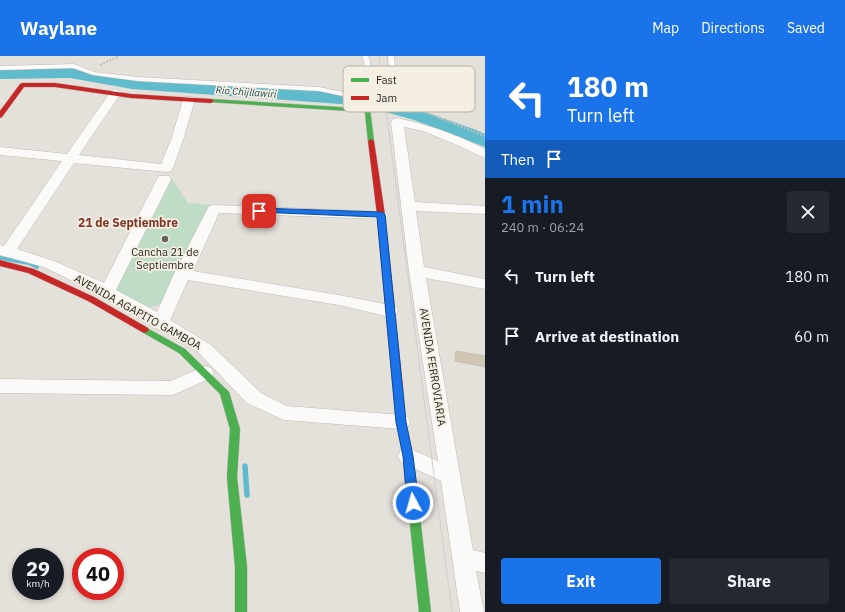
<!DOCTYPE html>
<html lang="en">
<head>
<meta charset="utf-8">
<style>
	:root { --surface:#171b24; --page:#242831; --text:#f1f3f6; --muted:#9ea1a6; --accent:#1a73e8 }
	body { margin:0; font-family:"IBM Plex Sans",sans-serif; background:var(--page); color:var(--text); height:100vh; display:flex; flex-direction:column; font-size:15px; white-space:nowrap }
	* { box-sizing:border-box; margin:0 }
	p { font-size:13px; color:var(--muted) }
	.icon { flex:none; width:22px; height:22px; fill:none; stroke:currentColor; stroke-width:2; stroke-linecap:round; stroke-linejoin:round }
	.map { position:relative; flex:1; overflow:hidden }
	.panel { display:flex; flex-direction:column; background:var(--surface); width:360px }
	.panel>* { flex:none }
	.top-card { background:#1a73e8; color:#fff; overflow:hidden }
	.speed { position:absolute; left:12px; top:492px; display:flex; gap:8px; font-size:20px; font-weight:700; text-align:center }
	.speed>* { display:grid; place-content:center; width:52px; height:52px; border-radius:50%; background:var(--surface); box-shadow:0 2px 6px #0003; line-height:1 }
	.speed small { font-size:10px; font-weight:400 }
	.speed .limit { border:6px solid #d22; background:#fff; color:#111 }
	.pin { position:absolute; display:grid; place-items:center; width:34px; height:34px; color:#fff; margin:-17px; border-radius:8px; box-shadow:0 2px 6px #0006 }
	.me { position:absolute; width:44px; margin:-22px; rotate:354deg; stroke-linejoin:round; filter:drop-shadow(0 0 3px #0008) }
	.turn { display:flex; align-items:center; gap:14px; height:84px; padding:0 16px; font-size:18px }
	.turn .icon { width:52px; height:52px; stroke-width:2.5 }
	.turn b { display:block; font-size:28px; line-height:34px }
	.then { display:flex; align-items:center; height:38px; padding:0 16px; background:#0003; gap:8px; font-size:15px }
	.round { display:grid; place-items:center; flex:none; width:42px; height:42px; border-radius:4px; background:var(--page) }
	.head { display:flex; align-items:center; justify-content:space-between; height:68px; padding:0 16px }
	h1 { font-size:24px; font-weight:700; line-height:30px; color:var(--accent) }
	.primary-button { display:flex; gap:8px; margin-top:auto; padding:8px 16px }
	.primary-button a { flex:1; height:46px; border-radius:4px; background:var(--accent); color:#fff; font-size:16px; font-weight:700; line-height:46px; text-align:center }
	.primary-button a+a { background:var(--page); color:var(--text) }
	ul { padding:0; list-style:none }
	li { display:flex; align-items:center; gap:12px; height:60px; padding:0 16px }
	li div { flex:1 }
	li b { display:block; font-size:15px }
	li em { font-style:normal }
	header { display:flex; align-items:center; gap:24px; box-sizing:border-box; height:56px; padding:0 20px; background:var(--accent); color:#fff }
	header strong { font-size:19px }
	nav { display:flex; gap:22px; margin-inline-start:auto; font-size:14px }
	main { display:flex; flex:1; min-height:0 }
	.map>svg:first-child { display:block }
</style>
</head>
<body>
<header>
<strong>Waylane</strong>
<nav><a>Map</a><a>Directions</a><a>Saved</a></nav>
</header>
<main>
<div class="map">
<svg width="485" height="556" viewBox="0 0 485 556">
	<rect width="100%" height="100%" fill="#e4e0da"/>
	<path fill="#bfdcc7" d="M172,123L188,147L211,149L166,244L158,249L148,252L116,234Z"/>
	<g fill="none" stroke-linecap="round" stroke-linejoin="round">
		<path stroke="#60bccd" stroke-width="4" d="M0,202L29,207L37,211"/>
		<path stroke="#60bccd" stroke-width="5.5" d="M245,410L247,439"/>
		<path fill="#60bccd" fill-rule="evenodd" d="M70,12L132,23L354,37L411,51L476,74L485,78V91L414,64L382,55L354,49L132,33L70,22L0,23V13Z"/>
	</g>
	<path fill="#d0c6b2" stroke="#c2c0bb" d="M456,295L485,300V311L455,305Z"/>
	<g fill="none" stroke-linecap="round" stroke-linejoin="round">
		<defs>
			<path id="lane" d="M362,0H368L370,5L372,39L369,41L343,40L319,35L138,25L93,19L73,12L0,14V10L74,8L94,16L138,21L319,31L343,36L366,37L364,5Z
				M388,0H394L398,44L395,46L392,44Z"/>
			<path id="street" d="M115,33L119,35L121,37L79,99L161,108L171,84L183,44L185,41H193L195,44L183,84L173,112L171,115L166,116L74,107L17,193L54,205L104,227L157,123L159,120H169L171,123L116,234L157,256L174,218L209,150L214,149L386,156L388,159L386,162L381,163L219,157L193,215L339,239L390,249L396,251L398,255L396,259L390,261L339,249L188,224L170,264L211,289L261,337L287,350L401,359L408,361L410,366L408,371L401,373L284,364L247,347L199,297L183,286L154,271L153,269L93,235L44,211L0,199V189L4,190L62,105L0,99V91L67,98L111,35Z
				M369,35L393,39L395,42L393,45L389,46L365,41L363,39L365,37Z
				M397,62C430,69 455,78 485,93V102L457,89L423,75L404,71L415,146L485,150V158L416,155L424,211L485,223V233L426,222L473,494L485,497V517L476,515L484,556H460L441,425L401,406L398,400L401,394L408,392L438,405L409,215L391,66L393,63Z
				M205,310L211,312L214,317L211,322L173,339L0,337V323L171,325Z"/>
			<path id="fast" d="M211,43L370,53L374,85L371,87L368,85L365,56L209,46V44Z
				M145,271L185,293L229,336L240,373L237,421L247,511V556H235V511L227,421L230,373L220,338L179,297L142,276L141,274Z
				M398,329L401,330L403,333L406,366L413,400L431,556H419L403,400L396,366L393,333L395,330Z"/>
			<path id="jam" d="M22,27H55L131,38L211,43L214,45L211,47L131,42L55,31H24L2,61L0,62V55L20,28Z
				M371,83L374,85L385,159L403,333L401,336H395L393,333L377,159L368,85Z
				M0,204L34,213L94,241L148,272L149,274L145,277L142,276L88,245L28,217L0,210Z"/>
		</defs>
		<use href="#lane" stroke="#bebbb6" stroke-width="1"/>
		<use href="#street" stroke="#bebbb6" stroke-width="1"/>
		<use href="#fast" stroke="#bebbb6" stroke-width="1"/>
		<use href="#jam" stroke="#bebbb6" stroke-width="1"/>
		<path stroke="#c2c0be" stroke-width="2" stroke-dasharray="2 1.5" stroke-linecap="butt" d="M100,9L119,0
			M402,47L485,80"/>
		<use href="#lane" fill="#fbfaf9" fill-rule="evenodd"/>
		<use href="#street" fill="#fbfaf9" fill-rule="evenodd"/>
		<use href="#fast" fill="#4caf50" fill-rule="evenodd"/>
		<use href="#jam" fill="#c62828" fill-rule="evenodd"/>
		<path stroke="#d0cfcd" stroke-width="1" d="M379,0L452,556"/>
	</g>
	<path fill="#1a73e8" stroke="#114b97" d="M259,152L381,156L385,158L406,366L413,400L419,447L417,450L413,452L409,450L407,447L403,400L396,366L377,161L256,156V153Z"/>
	<circle fill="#65635d" stroke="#f5efe3" stroke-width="1.5" cx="165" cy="183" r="4"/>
	<g text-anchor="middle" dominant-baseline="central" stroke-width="3.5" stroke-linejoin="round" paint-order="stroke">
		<g font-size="10" font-style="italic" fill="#144955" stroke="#f5efe3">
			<text transform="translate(246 36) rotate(4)">Río Chijllawiri</text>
		</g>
		<g font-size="11" fill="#211f1a" stroke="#f5efe3">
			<text x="165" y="196">Cancha 21 de<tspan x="165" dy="13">Septiembre</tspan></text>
		</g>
		<g font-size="11" fill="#211f1a" stroke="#f5efe3">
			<text transform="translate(138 256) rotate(29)">AVENIDA AGAPITO GAMBOA</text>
			<text transform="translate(433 311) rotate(81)">AVENIDA FERROVIARIA</text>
		</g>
		<g font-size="12" font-weight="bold" fill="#7e3928" stroke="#f5efe3">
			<text x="128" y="166">21 de Septiembre</text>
		</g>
	</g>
	<rect x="343" y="10" width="132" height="46" rx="6" fill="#f5efe3" stroke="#b5b1a7" stroke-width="1"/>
	<rect x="351" y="22" width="18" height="4" fill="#4caf50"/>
	<rect x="351" y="40" width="18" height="4" fill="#c62828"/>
	<g font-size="11" fill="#211f1a">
		<text x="376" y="28">Fast</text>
		<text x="376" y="46">Jam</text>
	</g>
</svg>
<div class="speed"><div>29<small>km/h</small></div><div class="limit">40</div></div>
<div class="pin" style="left:259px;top:155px;background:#d93025"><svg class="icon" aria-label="arrive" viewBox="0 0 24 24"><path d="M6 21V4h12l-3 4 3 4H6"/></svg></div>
<svg class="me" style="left:413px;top:447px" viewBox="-20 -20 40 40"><circle r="17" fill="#1a73e8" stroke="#fff" stroke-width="3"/><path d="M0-11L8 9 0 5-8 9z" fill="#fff"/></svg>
</div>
<section class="panel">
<div class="top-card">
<div class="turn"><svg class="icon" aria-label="left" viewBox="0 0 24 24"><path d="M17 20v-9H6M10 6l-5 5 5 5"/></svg><div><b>180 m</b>Turn left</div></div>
<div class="then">Then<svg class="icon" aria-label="arrive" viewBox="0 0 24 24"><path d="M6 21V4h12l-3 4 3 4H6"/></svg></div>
</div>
<div class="head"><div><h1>1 min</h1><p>240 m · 06:24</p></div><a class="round"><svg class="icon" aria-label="close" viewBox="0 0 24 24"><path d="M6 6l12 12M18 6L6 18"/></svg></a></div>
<ul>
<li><svg class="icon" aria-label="left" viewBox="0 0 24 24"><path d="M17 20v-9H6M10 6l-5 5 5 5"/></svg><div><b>Turn left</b></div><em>180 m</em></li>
<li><svg class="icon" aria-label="arrive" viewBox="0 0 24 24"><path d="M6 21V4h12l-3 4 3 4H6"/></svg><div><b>Arrive at destination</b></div><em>60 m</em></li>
</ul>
<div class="primary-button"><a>Exit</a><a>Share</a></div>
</section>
</main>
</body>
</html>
